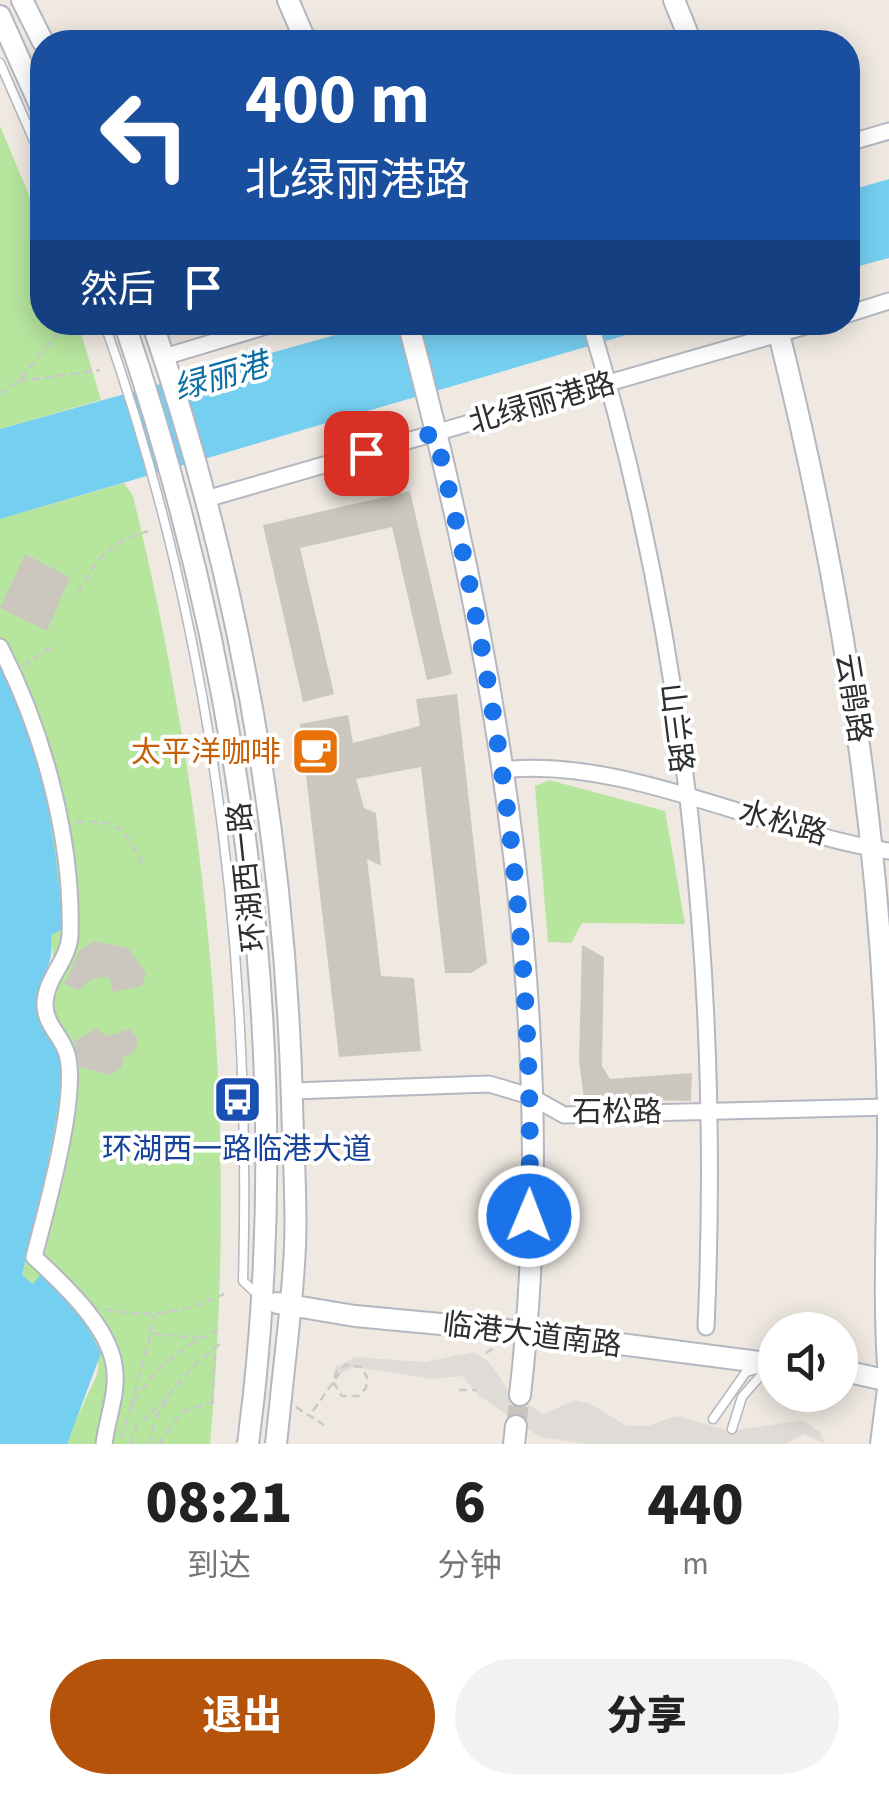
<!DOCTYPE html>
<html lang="zh">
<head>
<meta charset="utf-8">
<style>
	:root { --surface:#fff; --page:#f2f2f2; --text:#222; --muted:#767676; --accent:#b45309 }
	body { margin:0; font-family:"Source Sans 3","Noto Sans SC",sans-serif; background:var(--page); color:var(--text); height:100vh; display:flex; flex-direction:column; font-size:38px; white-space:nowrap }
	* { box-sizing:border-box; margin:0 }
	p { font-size:32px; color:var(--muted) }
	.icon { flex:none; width:55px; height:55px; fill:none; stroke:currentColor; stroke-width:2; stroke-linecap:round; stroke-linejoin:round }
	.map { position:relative; height:1444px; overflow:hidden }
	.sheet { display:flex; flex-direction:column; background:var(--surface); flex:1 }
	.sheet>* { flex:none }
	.top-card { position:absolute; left:30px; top:30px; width:830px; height:305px; border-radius:40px; box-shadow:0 5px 25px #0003; background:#1a4fa0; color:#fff; overflow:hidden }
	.buttons { position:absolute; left:758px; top:1312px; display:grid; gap:20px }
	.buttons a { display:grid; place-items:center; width:100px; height:100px; border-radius:50%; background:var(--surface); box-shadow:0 5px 25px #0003; font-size:50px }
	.pin { position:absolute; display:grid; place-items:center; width:85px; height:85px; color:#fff; margin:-42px; border-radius:20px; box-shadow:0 5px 15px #0006 }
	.me { position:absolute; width:110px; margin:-55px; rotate:1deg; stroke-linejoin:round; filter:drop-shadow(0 0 8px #0008) }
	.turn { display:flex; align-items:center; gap:35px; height:210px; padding:0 50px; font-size:45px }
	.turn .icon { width:130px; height:130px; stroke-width:2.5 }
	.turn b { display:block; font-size:70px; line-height:85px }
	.then { display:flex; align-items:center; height:95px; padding:0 50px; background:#0003; gap:20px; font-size:38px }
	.eta { display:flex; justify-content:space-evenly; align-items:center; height:170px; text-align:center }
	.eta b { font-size:60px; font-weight:800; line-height:70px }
	.button { display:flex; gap:20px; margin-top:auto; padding:20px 50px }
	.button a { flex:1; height:115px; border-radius:60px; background:var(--accent); color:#fff; font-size:40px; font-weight:800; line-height:115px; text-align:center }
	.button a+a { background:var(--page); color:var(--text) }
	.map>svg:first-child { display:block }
</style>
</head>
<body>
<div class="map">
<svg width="889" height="1444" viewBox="0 0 889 1444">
	<rect width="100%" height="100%" fill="#efe9e1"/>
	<path fill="#b6e59e" d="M0,126L42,226V322L78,323L101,400L0,429Z
		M124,483L133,496C209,807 239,1125 210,1444H67C71,1426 97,1379 98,1370C102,1337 63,1295 43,1274L33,1284L22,1275L48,1164L59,1081L60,1056L37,1018L39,985L54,963L25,723L0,662V519Z
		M549,780L665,811L685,924L582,923L571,943L548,942L535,786Z"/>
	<path fill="#dfdcd8" d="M474,1352L489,1362L509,1391L543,1414L575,1400L591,1404L627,1426H647L676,1416L731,1431L802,1420L820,1432L825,1444L803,1434L786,1444H586L540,1437L478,1395L462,1376L433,1379L354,1367L342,1373L333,1368L355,1357L424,1362Z"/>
	<path fill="#75cff0" d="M889,179V258L848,269V191Z
		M378,323H667L0,519V429Z
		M0,662C42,744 56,839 63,929L51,935C55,973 37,974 37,1008C37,1030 52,1037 59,1055C70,1081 31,1240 22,1275L33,1284L42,1273L85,1323L101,1353L67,1444H0Z"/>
	<path fill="#cbc7bf" d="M410,491L452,674L427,680L392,527L300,548L334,694L303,702L263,525Z
		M25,554L70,577L47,631L0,608Z
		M457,694L487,963L471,973H445L421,767L356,779L364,808L376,813L381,866L367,859L381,976L414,978L421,1051L339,1057L300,724L348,715L353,743L420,726L416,699Z
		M94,941L128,948L146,974L142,986L113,992L109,977L92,979L79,990L64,984L80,950Z
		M582,945L604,957L602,1066L610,1079L692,1073L691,1101L584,1099L579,1060Z
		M97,1028L107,1036L130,1029L138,1040L134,1052L124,1057L121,1068L110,1075L80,1067L74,1041Z"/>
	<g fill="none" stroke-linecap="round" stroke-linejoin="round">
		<path stroke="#c8c4bd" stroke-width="20" stroke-dasharray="20 10" stroke-linecap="butt" d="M516,1426L520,1395"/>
		<defs>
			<path id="lane" d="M0,63L42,159
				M104,322C213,630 252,955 243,1281L258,1295
				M713,1419L746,1372L757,1369
				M732,1429L742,1397L768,1367"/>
			<path id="street" d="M848,143L889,131
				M848,314L889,301
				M590,322C688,645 721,991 706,1327
				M164,357L280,322
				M206,499L820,322
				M0,647C43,731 73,839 70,935C69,961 44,979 45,1006C46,1026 62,1036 67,1054C79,1096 45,1213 34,1257C62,1283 108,1325 114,1365C119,1392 107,1418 104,1444
				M501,770C623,755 768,833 889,851
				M292,1091L489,1084L530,1096L564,1115L889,1107"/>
			<path id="secondary" d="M22,0L43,42
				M288,0L306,42
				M674,0L691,42
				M0,16L42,110
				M124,322C240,664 292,1035 254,1394
				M152,322C238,574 285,837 292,1102C293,1150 297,1199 295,1246C293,1297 286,1347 281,1397
				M408,322C500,667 561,1038 520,1395
				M776,322C841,580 883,842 888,1108C889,1199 882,1289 889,1380
				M277,1303L355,1316L527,1332L775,1364
				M840,1370L889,1381
				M514,1444L516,1426
				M881,1444L889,1381"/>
		</defs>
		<use href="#lane" stroke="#b4b7c1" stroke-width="11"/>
		<use href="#street" stroke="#b4b7c1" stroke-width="19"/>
		<use href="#secondary" stroke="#b4b7c1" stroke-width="24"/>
		<path stroke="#c9c9c9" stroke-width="2.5" stroke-dasharray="8 5" stroke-linecap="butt" d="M19,381L100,370
			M0,393L18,382L67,322
			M78,593C99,555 106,545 148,531
			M23,666L55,645
			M76,822C120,820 121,827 143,863
			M105,1309C148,1319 184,1313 224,1294
			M151,1332L154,1315
			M486,1353L494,1348
			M459,1390H477
			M212,1401L215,1349
			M131,1406L151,1333L197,1338
			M296,1407L324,1425
			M313,1411L345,1365L361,1367L367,1377L366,1388
			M121,1438C135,1382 171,1350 223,1328
			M131,1444L137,1426L167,1399
			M149,1444C156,1401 189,1366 223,1342
			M159,1444L182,1412L217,1401"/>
		<use href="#lane" stroke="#fff" stroke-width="8"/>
		<use href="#street" stroke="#fff" stroke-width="15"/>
		<use href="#secondary" stroke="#fff" stroke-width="20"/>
		<defs>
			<path id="secondary-bridge" d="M248,1444L254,1394
				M276,1444L281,1397"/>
		</defs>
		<use href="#secondary-bridge" stroke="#b4b7c1" stroke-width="24" stroke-linecap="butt"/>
		<path stroke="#c9c9c9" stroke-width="2.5" stroke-dasharray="8 5" stroke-linecap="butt" d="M337,1370L333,1382L342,1396H358L366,1388"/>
		<use href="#secondary-bridge" stroke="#fff" stroke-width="20"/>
	</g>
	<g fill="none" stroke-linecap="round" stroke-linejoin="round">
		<path stroke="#1a73e8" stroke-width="18" stroke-dasharray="0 32.4" d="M366,453L435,433C499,688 536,954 529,1216"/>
	</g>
	<defs>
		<symbol id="cafe-square" viewBox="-11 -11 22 22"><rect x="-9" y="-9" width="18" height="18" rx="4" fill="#e8710a" stroke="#fff"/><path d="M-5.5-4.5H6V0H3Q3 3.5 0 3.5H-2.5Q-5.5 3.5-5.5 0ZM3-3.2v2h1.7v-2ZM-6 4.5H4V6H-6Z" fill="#fff"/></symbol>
		<symbol id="bus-square" viewBox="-11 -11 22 22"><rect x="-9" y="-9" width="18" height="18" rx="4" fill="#1a4fb4" stroke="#fff"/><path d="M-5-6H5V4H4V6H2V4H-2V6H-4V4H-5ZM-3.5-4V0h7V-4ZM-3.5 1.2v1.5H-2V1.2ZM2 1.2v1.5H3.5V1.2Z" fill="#fff"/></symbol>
	</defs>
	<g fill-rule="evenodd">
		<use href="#cafe-square" x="288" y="724" width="55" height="55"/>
		<use href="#bus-square" x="210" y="1072" width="55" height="55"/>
	</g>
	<g text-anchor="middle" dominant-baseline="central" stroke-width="8" stroke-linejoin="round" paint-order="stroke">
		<g font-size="30" fill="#2e2e2e" stroke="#fff">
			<text transform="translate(542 403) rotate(-16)">北绿丽港路</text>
			<text transform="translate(853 698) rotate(81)">云鹃路</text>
			<text transform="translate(676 728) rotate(83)">山兰路</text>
			<text transform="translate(783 823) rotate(16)">水松路</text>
			<text transform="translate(247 877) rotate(-96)">环湖西一路</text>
			<text x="617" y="1112">石松路</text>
			<text transform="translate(532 1335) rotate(7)">临港大道南路</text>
		</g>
		<g font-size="30" fill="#c56008" stroke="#fff" text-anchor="end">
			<text x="281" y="752">太平洋咖啡</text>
		</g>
		<g font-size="30" fill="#164399" stroke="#fff">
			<text x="237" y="1149">环湖西一路临港大道</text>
		</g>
		<g font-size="32" font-style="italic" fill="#0d6fa3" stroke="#fff">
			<text transform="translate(221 377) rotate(-16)">绿丽港</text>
		</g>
	</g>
</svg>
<div class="buttons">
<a><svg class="icon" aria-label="sound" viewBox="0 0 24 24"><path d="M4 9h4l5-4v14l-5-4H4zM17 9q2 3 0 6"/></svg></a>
</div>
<div class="pin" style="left:366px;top:453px;background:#d93025"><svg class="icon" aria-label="arrive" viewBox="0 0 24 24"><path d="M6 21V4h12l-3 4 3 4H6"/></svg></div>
<svg class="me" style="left:529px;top:1216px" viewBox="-20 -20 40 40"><circle r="17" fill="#1a73e8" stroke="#fff" stroke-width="3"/><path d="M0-11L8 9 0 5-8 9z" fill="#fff"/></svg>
<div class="top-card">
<div class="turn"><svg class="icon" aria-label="left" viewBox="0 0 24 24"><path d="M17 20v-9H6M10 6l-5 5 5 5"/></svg><div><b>400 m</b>北绿丽港路</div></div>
<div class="then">然后<svg class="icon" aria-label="arrive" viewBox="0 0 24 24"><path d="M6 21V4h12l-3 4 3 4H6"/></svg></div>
</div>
</div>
<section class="sheet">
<div class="eta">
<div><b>08:21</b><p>到达</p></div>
<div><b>6</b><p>分钟</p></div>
<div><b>440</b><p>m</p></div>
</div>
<div class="button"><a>退出</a><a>分享</a></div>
</section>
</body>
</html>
